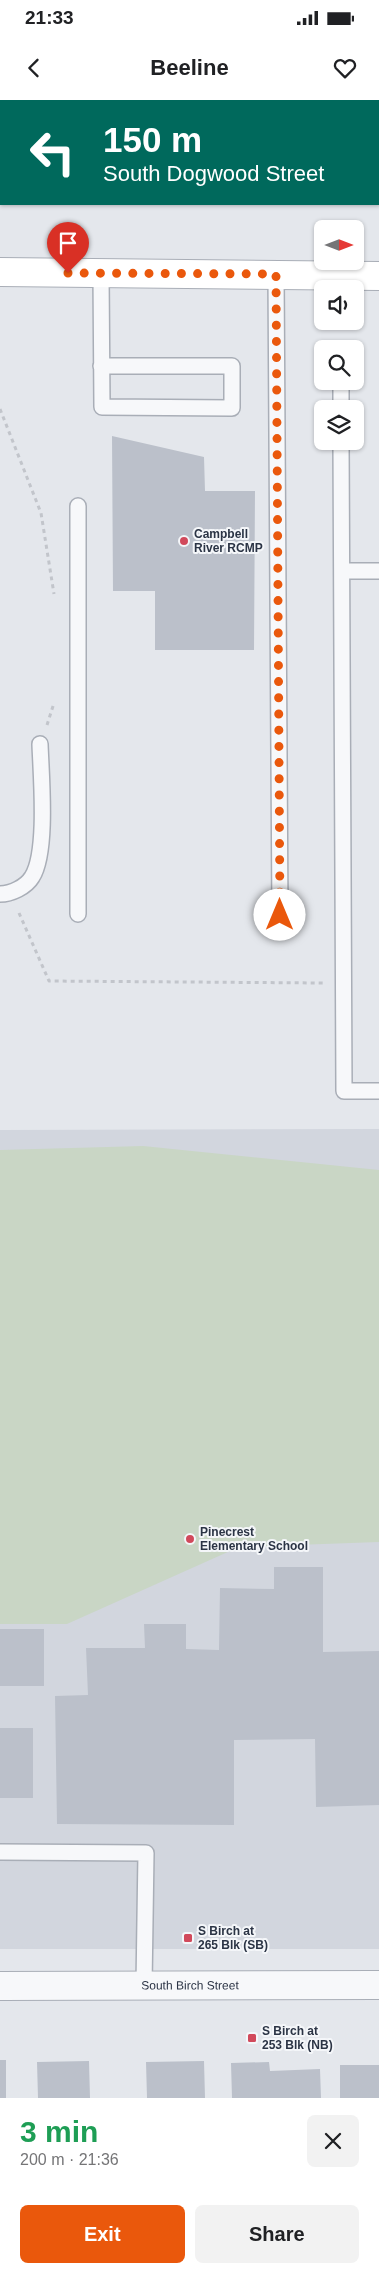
<!DOCTYPE html>
<html lang="en">
<head>
<meta charset="utf-8">
<style>
	:root { --surface:#fff; --page:#f2f2f2; --text:#202124; --muted:#757577; --accent:#ea580c }
	body { margin:0; font-family:Helvetica,sans-serif; background:var(--page); color:var(--text); height:100vh; display:flex; flex-direction:column; font-size:19px; white-space:nowrap }
	* { box-sizing:border-box; margin:0 }
	p { font-size:16px; color:var(--muted) }
	.icon { flex:none; width:28px; height:28px; fill:none; stroke:currentColor; stroke-width:2; stroke-linecap:round; stroke-linejoin:round }
	.map { position:relative; height:1998px; overflow:hidden }
	.panel { display:flex; flex-direction:column; background:var(--surface); flex:1 }
	.panel>* { flex:none }
	.banner { position:absolute; left:0px; top:0px; width:380px; height:105px; box-shadow:0 1px 4px #0004; background:#00695c; color:#fff; overflow:hidden }
	.needle { width:32px; rotate:90deg }
	.controls { position:absolute; left:314px; top:120px; display:grid; gap:10px }
	.controls a { display:grid; place-items:center; width:50px; height:50px; border-radius:8px; background:var(--surface); box-shadow:0 1px 4px #0004; font-size:25px }
	.pin { position:absolute; display:grid; place-items:center; width:42px; height:42px; color:#fff; margin:-51px -21px; border-radius:50% 50% 50% 0; rotate:-45deg; box-shadow:0 0 5px #0007 }
	.pin .icon { rotate:45deg }
	.me { position:absolute; width:55px; margin:-28px; rotate:0deg; stroke-linejoin:round; filter:drop-shadow(0 0 4px #0008) }
	.turn { display:flex; align-items:center; gap:18px; height:105px; padding:0 20px; font-size:22px }
	.turn .icon { width:65px; height:65px; stroke-width:2.5 }
	.turn b { display:block; font-size:35px; line-height:42px }
	.round { display:grid; place-items:center; flex:none; width:52px; height:52px; border-radius:8px; background:var(--page) }
	.overview { display:flex; align-items:center; justify-content:space-between; height:85px; padding:0 20px }
	h1 { font-size:30px; font-weight:800; line-height:38px; color:#1e9e55 }
	.button { display:flex; gap:10px; margin-top:auto; padding:10px 20px }
	.button a { flex:1; height:58px; border-radius:8px; background:var(--accent); color:#fff; font-size:20px; font-weight:800; line-height:58px; text-align:center }
	.button a+a { background:var(--page); color:var(--text) }
	.status { display:flex; justify-content:space-between; align-items:center; height:35px; padding:0 25px; background:var(--surface); direction:ltr }
	.status svg { height:14px; fill:currentColor }
	header { display:flex; justify-content:space-between; align-items:center; height:65px; padding:0 20px; background:var(--surface); font-size:22px; font-weight:800 }
	.map>svg:first-child { display:block }
</style>
</head>
<body>
<div class="status"><b>21:33</b><svg viewBox="0 0 49 12"><path d="M0 12V9h3v3zM5 12V6h3v6zM10 12V3h3v9zM15 12V0h3v12zM26 1h20v11H26zM47 4h2v5h-2z"/></svg></div>
<header><svg class="icon" aria-label="back" viewBox="0 0 24 24"><path d="M15 5l-7 7 7 7"/></svg>Beeline<svg class="icon" aria-label="heart" viewBox="0 0 24 24"><path d="M12 20l-8-8c-3-5 5-10 8-4 3-6 11-1 8 4z"/></svg></header>
<div class="map">
<svg width="379" height="1998" viewBox="0 0 379 1998">
	<rect width="100%" height="100%" fill="#e4e7ec"/>
	<path fill="#d2d6de" d="M379,1029V1849H0V1030Z"/>
	<path fill="#c9d6c5" d="M143,1046L379,1070V1442L239,1447L67,1524H0V1050Z"/>
	<path fill="#bbc0ca" d="M112,336L204,357L205,391H255L254,550H155V491H113Z
		M274,1467H323V1552L379,1551V1705L316,1707L315,1639L234,1640V1725L57,1724L55,1596L88,1595L86,1548H145L144,1524H186V1549L219,1550L220,1488L274,1489Z
		M0,1529H44V1586H0Z
		M0,1628H33V1698H0Z
		M0,1960H6V1998H0Z
		M89,1961L90,1998H38L37,1962Z
		M204,1961L205,1998H147L146,1962Z
		M269,1962L270,1971L320,1969L321,1998H232L231,1963Z
		M340,1965H379V1998H340Z"/>
	<g fill="none" stroke-linecap="round" stroke-linejoin="round">
		<defs>
			<path id="lane" d="M0,68L1,67
				M101,174L102,307L232,308V266H101
				M276,174L280,815
				M341,281V309
				M341,341L344,991H379
				M78,406V814
				M342,471H379
				M0,794C11,794 26,787 32,777C48,752 41,675 40,644
				M0,1752L146,1753L144,1885"/>
			<g id="street">
				<path id="s1" d="M0,1886L379,1885"/>
			</g>
			<path id="secondary" d="M0,172L379,176"/>
		</defs>
		<use href="#lane" stroke="#a9aeb7" stroke-width="18"/>
		<use href="#street" stroke="#a9aeb7" stroke-width="30"/>
		<use href="#secondary" stroke="#a9aeb7" stroke-width="30"/>
		<path stroke="#c2c5cb" stroke-width="3" stroke-dasharray="4 4" stroke-linecap="butt" d="M0,309L41,413L54,494
			M47,625L54,603
			M19,813L49,881L323,883"/>
		<use href="#lane" stroke="#f7f8fa" stroke-width="15"/>
		<use href="#street" stroke="#f7f8fa" stroke-width="28"/>
		<use href="#secondary" stroke="#fff" stroke-width="28"/>
	</g>
	<g fill="none" stroke-linecap="round" stroke-linejoin="round">
		<path stroke="#ea580c" stroke-width="9" stroke-dasharray="0 16.2" d="M68,173L276,174L280,815"/>
	</g>
	<g fill="#d1495b" stroke="#f4f6f9" stroke-width="2">
		<circle cx="184" cy="441" r="5"/>
		<circle cx="190" cy="1439" r="5"/>
		<rect x="183" y="1833" width="10" height="10" rx="2.5"/>
		<rect x="247" y="1933" width="10" height="10" rx="2.5"/>
	</g>
	<g text-anchor="middle" dominant-baseline="central" stroke-width="4" stroke-linejoin="round" paint-order="stroke">
		<g font-size="12" font-weight="bold" fill="#2b3445" stroke="#f4f6f9" text-anchor="start">
			<text x="194" y="434">Campbell<tspan x="194" dy="14">River RCMP</tspan></text>
			<text x="200" y="1432">Pinecrest<tspan x="200" dy="14">Elementary School</tspan></text>
			<text x="198" y="1831">S Birch at<tspan x="198" dy="14">265 Blk (SB)</tspan></text>
			<text x="262" y="1931">S Birch at<tspan x="262" dy="14">253 Blk (NB)</tspan></text>
		</g>
		<g font-size="12" fill="#2b3445" stroke="#f4f6f9">
			<text stroke="none"><textPath href="#s1" startOffset="190">South Birch Street</textPath></text>
		</g>
	</g>
</svg>
<div class="controls">
<a><svg class="needle" viewBox="-14 -14 28 28"><path d="M0-13l5 13h-10z" fill="#e53935"/><path d="M0 13l5-13h-10z" fill="#757577"/></svg></a>
<a><svg class="icon" aria-label="sound" viewBox="0 0 24 24"><path d="M4 9h4l5-4v14l-5-4H4zM17 9q2 3 0 6"/></svg></a>
<a><svg class="icon" aria-label="search" viewBox="0 0 24 24"><circle cx="10" cy="10" r="6"/><path d="M15 15l6 6"/></svg></a>
<a><svg class="icon" aria-label="layers" viewBox="0 0 24 24"><path d="M12 4l9 5-9 5-9-5zM3 14l9 5 9-5"/></svg></a>
</div>
<div class="pin" style="left:68px;top:173px;background:#d93025"><svg class="icon" aria-label="arrive" viewBox="0 0 24 24"><path d="M6 21V4h12l-3 4 3 4H6"/></svg></div>
<svg class="me" style="left:280px;top:815px" viewBox="-20 -20 40 40"><circle r="19" fill="#fff"/><path d="M0-13L10 11 0 6-10 11z" fill="#ea580c"/></svg>
<div class="banner">
<div class="turn"><svg class="icon" aria-label="left" viewBox="0 0 24 24"><path d="M17 20v-9H6M10 6l-5 5 5 5"/></svg><div><b>150 m</b>South Dogwood Street</div></div>
</div>
</div>
<section class="panel">
<div class="overview"><div><h1>3 min</h1><p>200 m · 21:36</p></div><a class="round"><svg class="icon" aria-label="close" viewBox="0 0 24 24"><path d="M6 6l12 12M18 6L6 18"/></svg></a></div>
<div class="button"><a>Exit</a><a>Share</a></div>
</section>
</body>
</html>
